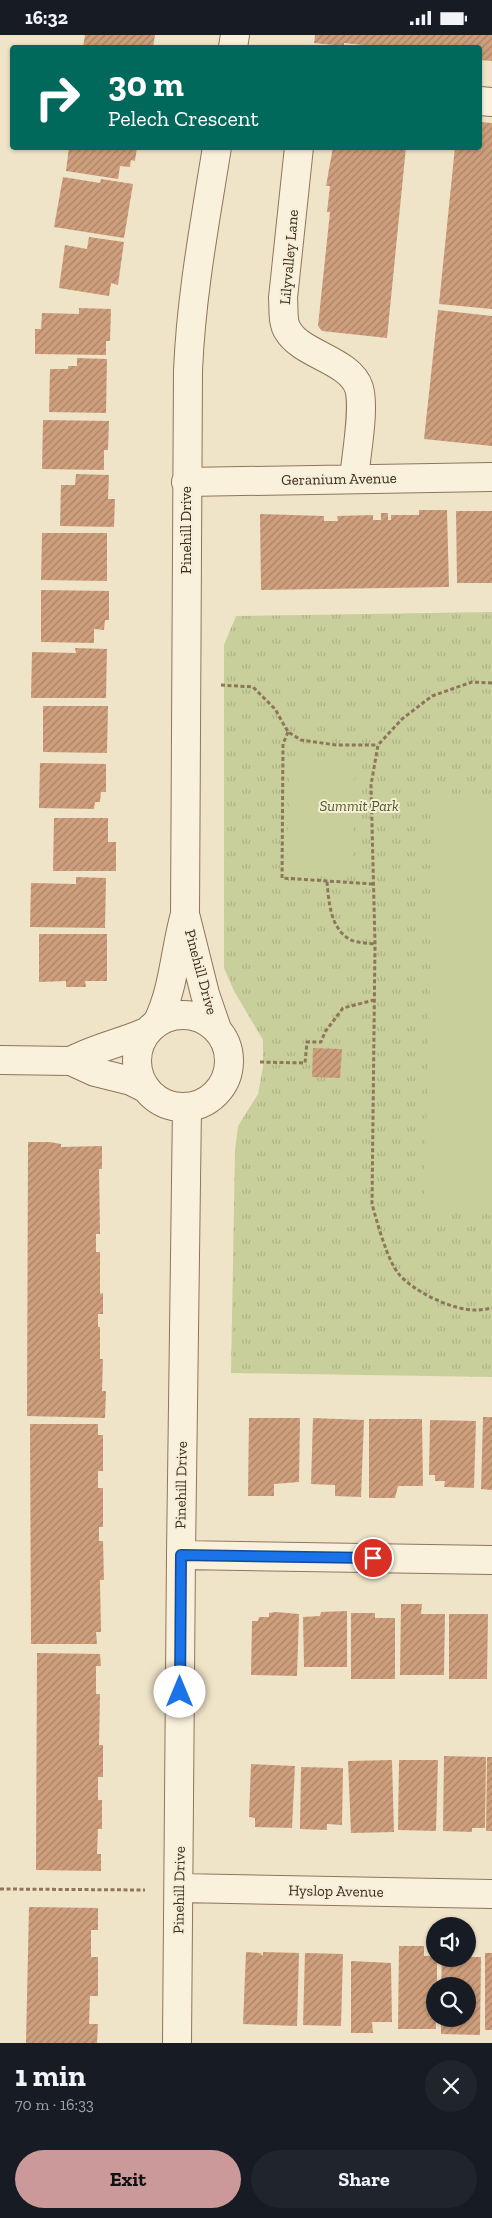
<!DOCTYPE html>
<html lang="en">
<head>
<meta charset="utf-8">
<style>
	:root { --surface:#171b24; --page:#20242c; --text:#f1f3f6; --muted:#9ea1a6; --accent:#cc999b }
	body { margin:0; font-family:"Zilla Slab",serif; background:var(--page); color:var(--text); height:100vh; display:flex; flex-direction:column; font-size:19px; white-space:nowrap }
	* { box-sizing:border-box; margin:0 }
	p { font-size:16px; color:var(--muted) }
	.icon { flex:none; width:28px; height:28px; fill:none; stroke:currentColor; stroke-width:2; stroke-linecap:round; stroke-linejoin:round }
	.map { position:relative; height:2008px; overflow:hidden }
	.side { display:flex; flex-direction:column; background:var(--surface); flex:1 }
	.side>* { flex:none }
	.top-card { position:absolute; left:10px; top:10px; width:472px; height:105px; border-radius:5px; box-shadow:0 1px 4px #0004; background:#00695c; color:#fff; overflow:hidden }
	.buttons { position:absolute; left:426px; top:1882px; display:grid; gap:10px }
	.buttons a { display:grid; place-items:center; width:50px; height:50px; border-radius:50%; background:var(--surface); box-shadow:0 1px 4px #0004; font-size:25px }
	.pin { position:absolute; display:grid; place-items:center; width:42px; height:42px; color:#fff; margin:-21px; border:2px solid #fff; border-radius:50%; box-shadow:0 1px 5px #0007 }
	.me { position:absolute; width:55px; margin:-28px; rotate:0deg; stroke-linejoin:round; filter:drop-shadow(0 0 4px #0008) }
	.turn { display:flex; align-items:center; gap:18px; height:105px; padding:0 15px; font-size:22px }
	.turn .icon { width:65px; height:65px; stroke-width:2.5 }
	.turn b { display:block; font-size:35px; line-height:42px }
	.round { display:grid; place-items:center; flex:none; width:52px; height:52px; border-radius:26px; background:var(--page) }
	.head { display:flex; align-items:center; justify-content:space-between; height:85px; padding:0 15px }
	h1 { font-size:30px; font-weight:700; line-height:38px }
	.action { display:flex; gap:10px; margin-top:auto; padding:10px 15px }
	.action a { flex:1; height:58px; border-radius:30px; background:var(--accent); color:#111; font-size:20px; font-weight:700; line-height:58px; text-align:center }
	.action a+a { background:var(--page); color:var(--text) }
	.status { display:flex; justify-content:space-between; align-items:center; height:35px; padding:0 25px; background:var(--surface); direction:ltr }
	.status svg { height:14px; fill:currentColor }
	.map>svg:first-child { display:block }
</style>
</head>
<body>
<div class="status"><b>16:32</b><svg viewBox="0 0 49 12"><path d="M0 12V9h3v3zM5 12V6h3v6zM10 12V3h3v9zM15 12V0h3v12zM26 1h20v11H26zM47 4h2v5h-2z"/></svg></div>
<div class="map">
<svg width="492" height="2008" viewBox="0 0 492 2008">
	<defs>
		<pattern id="grass-tufts" width="24" height="20" patternUnits="userSpaceOnUse" patternTransform="scale(1.25)"><rect width="24" height="20" fill="#c9cf9b"/><path d="M3 7l-1-3M5 7V3M7 7l1-3M15 17l-1-3M17 17v-4M19 17l1-3" fill="none" stroke="#aeb285"/></pattern>
		<pattern id="building-hatch" width="6" height="6" patternUnits="userSpaceOnUse" patternTransform="scale(1.25)"><rect width="6" height="6" fill="#cf9f7d"/><path d="M-1 1l2-2M0 6l6-6M5 7l2-2" fill="none" stroke="#a98266"/></pattern>
	</defs>
	<rect width="100%" height="100%" fill="#f0e4c8"/>
	<path fill="url(#grass-tufts)" d="M492,577V1342L231,1338L235,1115L238,1091L258,1059L263,1032V1005L234,956L224,933V610L236,581Z"/>
	<path fill="#c9cf9b" d="M290,722L355,724L353,838L287,836Z
		M435,761L492,762V1174L424,1172Z"/>
	<path fill="url(#building-hatch)" d="M85,0H155L153,12H83Z
		M315,0H492V26L480,25V12H382L344,8V11L314,8Z
		M480,87L492,88V274L439,269L455,112H480Z
		M69,112H137L135,126L131,125L130,132L120,131L118,144L66,136Z
		M333,112H406L387,303L322,296L318,291L330,177H327L330,151H326Z
		M63,142L100,148L101,144L133,149L124,203L54,192Z
		M89,202L124,207L118,250L111,248L109,261L59,253L65,210L87,214Z
		M79,273L111,274L110,306H106V320L35,319V294H41L42,278L79,279Z
		M438,275L492,281V411L424,404Z
		M77,323L107,324L106,378L49,377L50,334H68V331H77Z
		M43,385L109,386L108,415H104V435L42,434Z
		M76,439L109,440L108,464H115L114,492L60,491L61,450H75Z
		M419,475H447L449,552L261,555L260,479L324,481V486H338L337,481L373,480V485H381V478H388V485H391V480H419Z
		M456,476H492V548H457Z
		M42,498H107V546L41,545Z
		M41,555L109,556V585H105L104,595L94,594V608L41,607Z
		M75,613L107,614L106,663H31L32,617L76,618Z
		M43,671H108L107,718L43,717Z
		M40,728L106,729V757H101L100,767H95L94,774L39,773Z
		M54,783H108V807H116V836H53Z
		M76,842L106,843L105,893L30,892L31,848L76,849Z
		M39,899H107V946H85L86,952H66V946L39,947Z
		M313,1013L342,1014L340,1043L312,1042Z
		M28,1107H50L61,1109V1112L102,1111V1134H99L100,1199H96V1217H100V1259L103,1258V1279H98V1292H100V1324H103L102,1356H106L105,1383L27,1381Z
		M483,1382H492V1455L481,1454Z
		M249,1383H300L299,1447L274,1449V1461H248Z
		M313,1383L364,1385L361,1462L335,1461V1450L311,1449Z
		M369,1384H422L423,1451H398L395,1463H369Z
		M430,1385L476,1386L474,1453L444,1452L445,1446H435V1440H429Z
		M30,1389H98V1400H103V1436H98V1453H103V1492H99V1506H103L104,1545H100L101,1597H96L97,1609H31Z
		M401,1569H422L421,1579H445L444,1640H400Z
		M347,1576V1632H304L303,1582L320,1581L321,1577Z
		M276,1577L299,1579L297,1641L251,1640L252,1586H258L259,1582H269V1578Z
		M351,1578H375V1583H395V1644H351Z
		M449,1579H488L487,1644H449Z
		M37,1618L100,1619L101,1631H96V1659H100L99,1710H103V1742H98V1765H102V1794H98L97,1819H101V1836L36,1835Z
		M444,1721L486,1722L485,1793H472V1797L443,1796Z
		M487,1722H492V1796H486Z
		M392,1725L394,1797L351,1798L348,1726Z
		M399,1725H438L436,1796L398,1795Z
		M251,1729L295,1731L292,1793L255,1792V1783L249,1782Z
		M301,1732L343,1733L342,1790L327,1789V1795L300,1794Z
		M29,1872L98,1873V1895H91V1922H98V1961H90L89,1989H98L97,2008H26Z
		M399,1911H424V1921H435L437,1924V1951H435L436,1994H398Z
		M246,1917L260,1918L263,1921V1917L299,1918L297,1991L243,1989Z
		M305,1918L343,1919L341,1991L303,1990Z
		M485,1918H492V1995H485Z
		M468,1922H481L480,2000L441,1999V1984H468V1951H441L442,1924H468Z
		M351,1926L391,1928L392,1987H372L373,1998H351Z"/>
	<g fill="none" stroke-linecap="round" stroke-linejoin="round">
		<defs>
			<path id="minor" d="M233,12L235,0
				M480,66L492,67
				M299,112L283,263C284,273 282,288 288,296C302,320 350,325 359,353C365,374 356,420 354,444
				M186,447L492,442
				M186,883L205,959L217,994
				M137 1026a46 46 0 1 1 92 0a46 46 0 1 1-92 0Z
				M158,986C174,953 175,914 185,879L188,336C191,261 205,187 217,112
				M0,1025L71,1026L95,1037L131,1046L145,1053
				M71,1026C95,1013 121,1008 146,997
				M181,1520L492,1525
				M180,1853L492,1859
				M177,2008L181,1520L187,1072"/>
		</defs>
		<use href="#minor" stroke="#8d765c" stroke-width="30"/>
		<path stroke="#8d765c" stroke-width="3" stroke-dasharray="4 2.5" stroke-linecap="butt" d="M492,648L472,647L432,661L402,684L378,710L371,750L375,909L372,1169C377,1187 387,1224 398,1238C412,1256 453,1276 477,1275C482,1275 487,1274 492,1273
			M221,650L253,652L275,674L288,697L301,705L336,710H378
			M288,697L283,709L282,843L373,849
			M327,847C329,867 330,894 351,905C357,908 368,908 375,909
			M260,1027L305,1028L307,1007H321L325,997L343,973L374,965
			M0,1854L145,1855"/>
		<use href="#minor" stroke="#faf1dc" stroke-width="28"/>
	</g>
	<g fill="none" stroke-linecap="round" stroke-linejoin="round">
		<defs>
			<path id="route" d="M180,1657L181,1520L373,1523"/>
		</defs>
		<use href="#route" stroke="#114b97" stroke-width="12"/>
		<use href="#route" stroke="#1a73e8" stroke-width="9"/>
	</g>
	<g text-anchor="middle" dominant-baseline="central" stroke-width="4" stroke-linejoin="round" paint-order="stroke">
		<g font-size="15" fill="#3d2e20" stroke="#f7eed8">
			<text transform="translate(289 222) rotate(-85)">Lilyvalley Lane</text>
			<text transform="translate(339 444) rotate(-1)">Geranium Avenue</text>
			<text transform="translate(186 495) rotate(-90)">Pinehill Drive</text>
			<text transform="translate(201 937) rotate(75)">Pinehill Drive</text>
			<text transform="translate(181 1450) rotate(-89)">Pinehill Drive</text>
			<text transform="translate(179 1855) rotate(-89)">Pinehill Drive</text>
			<text transform="translate(336 1856) rotate(1)">Hyslop Avenue</text>
		</g>
		<g font-size="15" font-style="italic" fill="#4d5a26" stroke="#f7eed8">
			<text x="359" y="771">Summit Park</text>
		</g>
	</g>
</svg>
<div class="buttons">
<a><svg class="icon" aria-label="sound" viewBox="0 0 24 24"><path d="M4 9h4l5-4v14l-5-4H4zM17 9q2 3 0 6"/></svg></a>
<a><svg class="icon" aria-label="search" viewBox="0 0 24 24"><circle cx="10" cy="10" r="6"/><path d="M15 15l6 6"/></svg></a>
</div>
<div class="pin" style="left:373px;top:1523px;background:#d93025"><svg class="icon" aria-label="arrive" viewBox="0 0 24 24"><path d="M6 21V4h12l-3 4 3 4H6"/></svg></div>
<svg class="me" style="left:180px;top:1657px" viewBox="-20 -20 40 40"><circle r="19" fill="#fff"/><path d="M0-13L10 11 0 6-10 11z" fill="#1a73e8"/></svg>
<div class="top-card">
<div class="turn"><svg class="icon" aria-label="right" viewBox="0 0 24 24"><path d="M7 20v-9h11M14 6l5 5-5 5"/></svg><div><b>30 m</b>Pelech Crescent</div></div>
</div>
</div>
<section class="side">
<div class="head"><div><h1>1 min</h1><p>70 m · 16:33</p></div><a class="round"><svg class="icon" aria-label="close" viewBox="0 0 24 24"><path d="M6 6l12 12M18 6L6 18"/></svg></a></div>
<div class="action"><a>Exit</a><a>Share</a></div>
</section>
</body>
</html>
